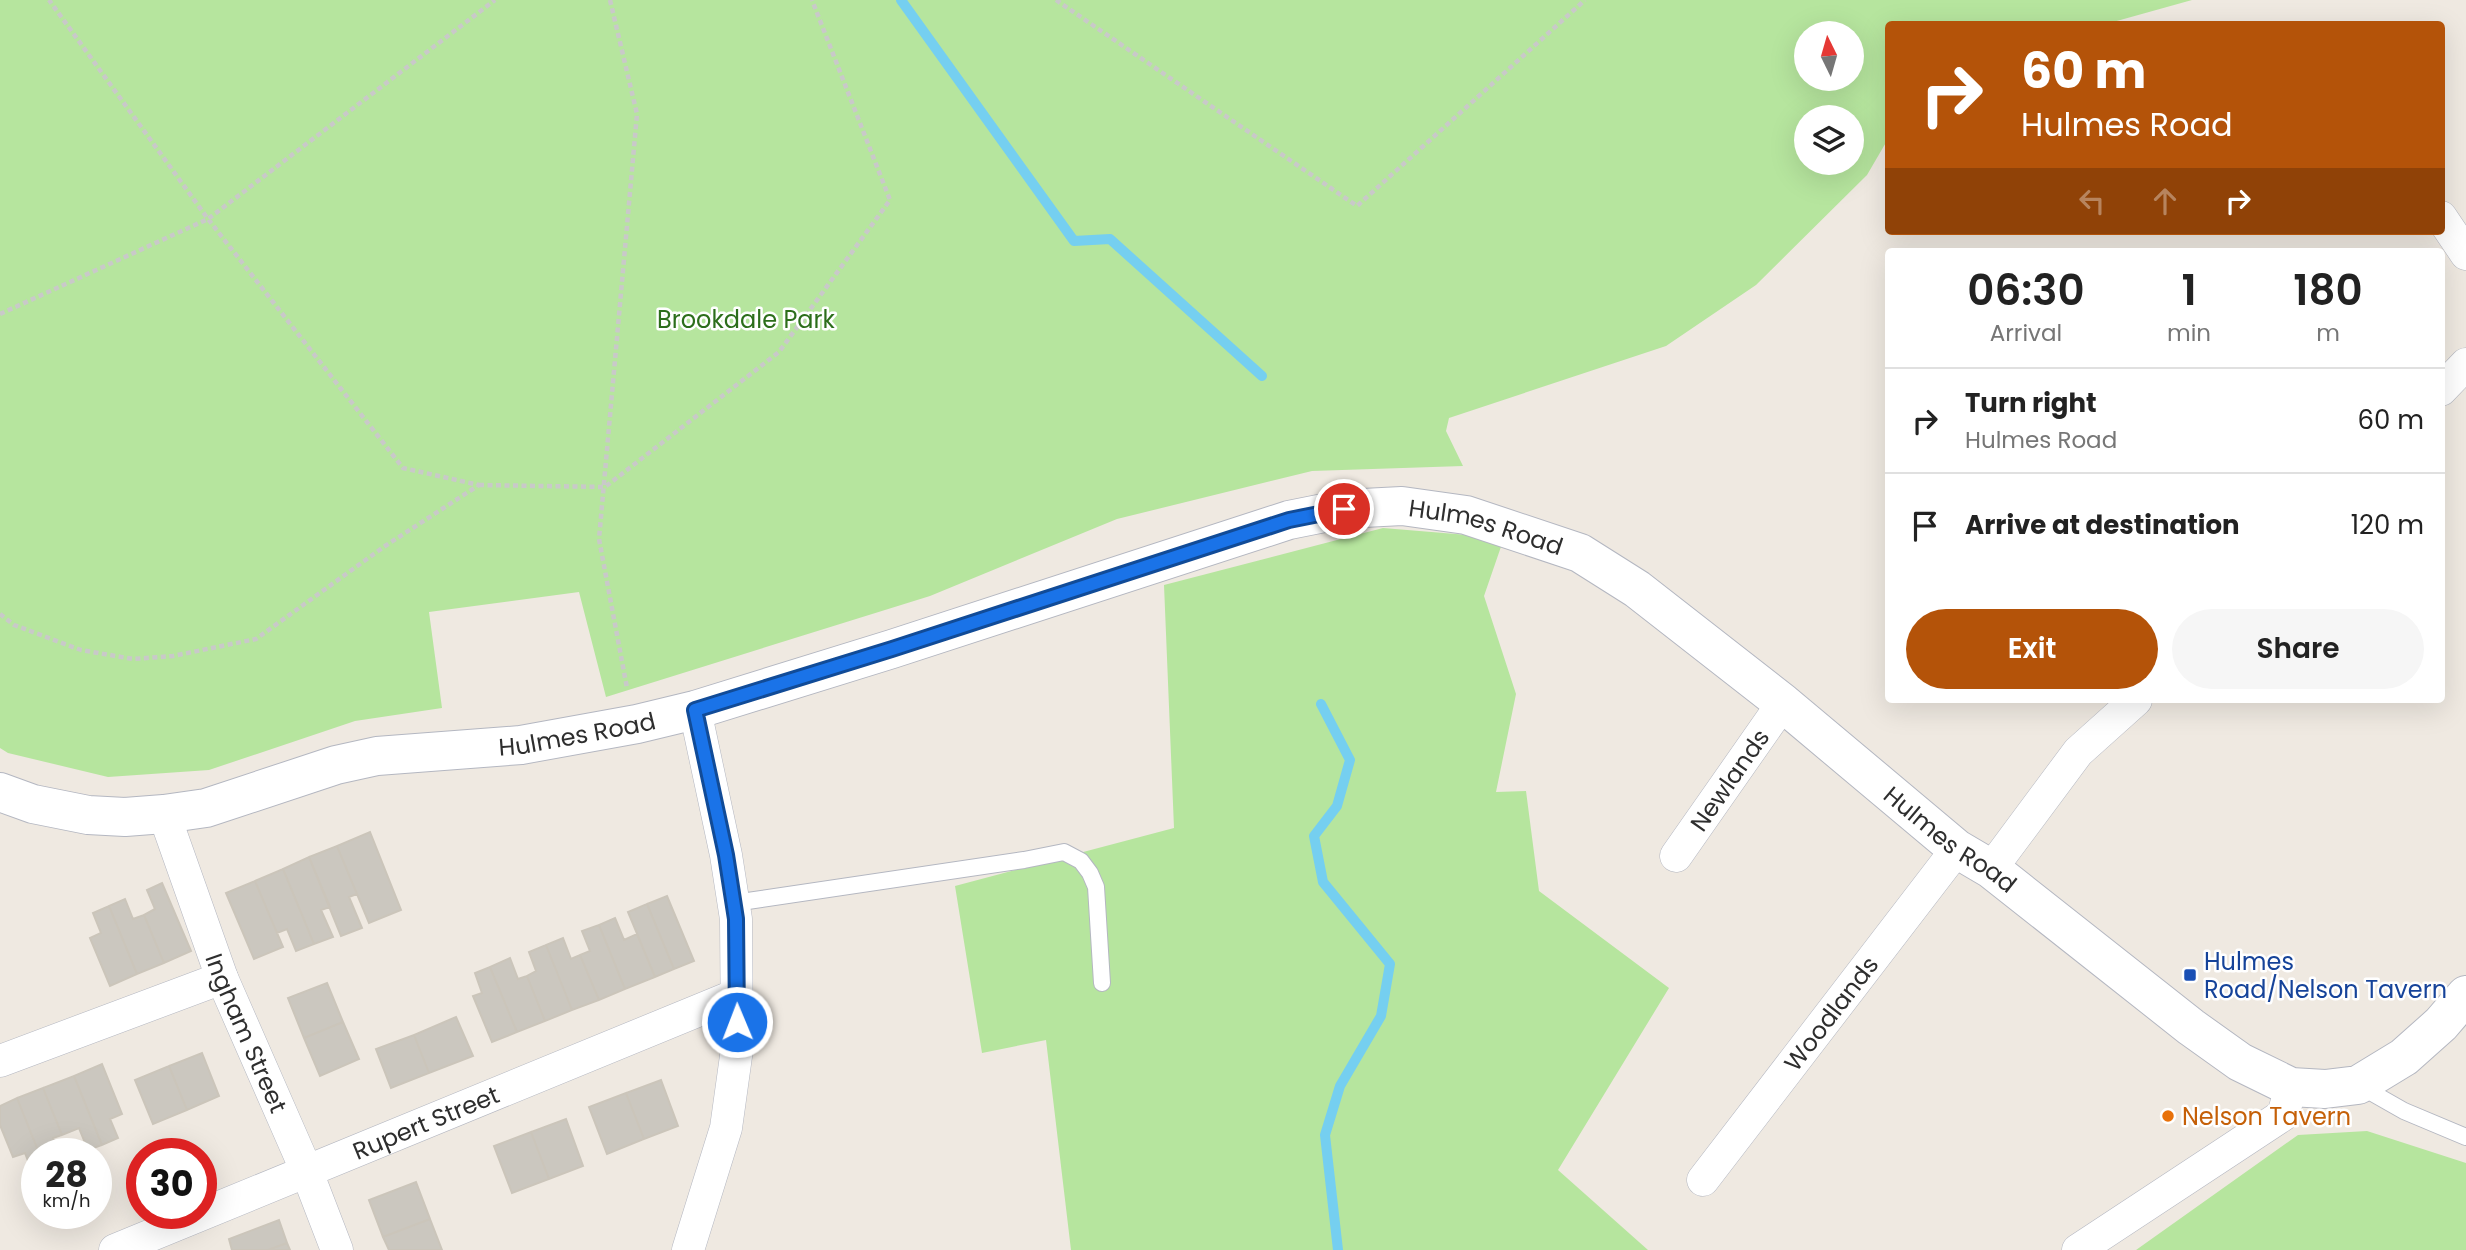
<!DOCTYPE html>
<html lang="en">
<head>
<meta charset="utf-8">
<style>
	:root { --surface:#fff; --page:#f6f6f6; --text:#222; --muted:#767676; --line:#e0e0e0; --accent:#b45309 }
	body { margin:0; font-family:Poppins,sans-serif; background:var(--page); color:var(--text); height:100vh; display:flex; flex-direction:column; font-size:26px; white-space:nowrap }
	* { box-sizing:border-box; margin:0 }
	p { font-size:23px; color:var(--muted) }
	.icon { flex:none; width:38px; height:38px; fill:none; stroke:currentColor; stroke-width:2; stroke-linecap:round; stroke-linejoin:round }
	.map { position:relative; flex:1; overflow:hidden }
	.drawer { position:absolute; left:1885px; top:248px; width:560px; height:455px; display:flex; flex-direction:column; background:var(--surface); border-radius:7px; box-shadow:0 7px 28px #0002 }
	.drawer>* { flex:none }
	.guide { position:absolute; left:1885px; top:21px; width:560px; height:214px; border-radius:7px; box-shadow:0 7px 28px #0002; background:#b45309; color:#fff; overflow:hidden }
	.needle { width:46px; rotate:355deg }
	.tools { position:absolute; left:1794px; top:21px; display:grid; gap:14px }
	.tools a { display:grid; place-items:center; width:70px; height:70px; border-radius:50%; background:var(--surface); box-shadow:0 7px 28px #0002; font-size:35px }
	.speed { position:absolute; left:21px; top:1138px; display:flex; gap:14px; font-size:35px; font-weight:700; text-align:center }
	.speed>* { display:grid; place-content:center; width:91px; height:91px; border-radius:50%; background:var(--surface); box-shadow:0 7px 28px #0002; line-height:1 }
	.speed small { font-size:18px; font-weight:400 }
	.speed .limit { border:10px solid #d22; background:#fff; color:#111 }
	.pin { position:absolute; display:grid; place-items:center; width:60px; height:60px; color:#fff; margin:-30px; border:4px solid #fff; border-radius:50%; box-shadow:0 2px 7px #0007 }
	.me { position:absolute; width:77px; margin:-38px; rotate:359deg; stroke-linejoin:round; filter:drop-shadow(0 0 5px #0008) }
	.turn { display:flex; align-items:center; gap:24px; height:147px; padding:0 21px; font-size:32px }
	.turn .icon { width:91px; height:91px; stroke-width:2.5 }
	.turn b { display:block; font-size:49px; line-height:60px }
	.lanes { display:flex; align-items:center; height:66px; padding:0 21px; background:#0003; justify-content:center; gap:35px; direction:ltr }
	.lanes .off { opacity:.35 }
	.eta { display:flex; justify-content:space-evenly; align-items:center; height:119px; text-align:center }
	.eta b { font-size:42px; font-weight:600; line-height:49px }
	.primary-button { display:flex; gap:14px; margin-top:auto; padding:14px 21px }
	.primary-button a { flex:1; height:80px; border-radius:42px; background:var(--accent); color:#fff; font-size:28px; font-weight:600; line-height:80px; text-align:center }
	.primary-button a+a { background:var(--page); color:var(--text) }
	ul { padding:0; list-style:none }
	li { display:flex; align-items:center; gap:21px; height:105px; padding:0 21px; border-top:2px solid var(--line) }
	li div { flex:1 }
	li b { display:block; font-size:26px }
	li em { font-style:normal }
	.map>svg:first-child { display:block }
</style>
</head>
<body>
<div class="map">
<svg width="2466" height="1250" viewBox="0 0 2466 1250">
	<rect width="100%" height="100%" fill="#efe9e1"/>
	<path fill="#b6e59e" fill-rule="evenodd" d="M0,0H2192L2106,24H1888V139L1867,175L1756,285L1666,346L1449,418L1446,431L1463,466L1312,471L1117,519L930,596L606,697L579,592L429,612L442,708L355,721L209,770L108,777L8,753L0,748ZM1806,33H1852V79H1806ZM1806,117H1852V163H1806Z
		M1383,528L1504,538L1484,596L1516,694L1496,792L1526,791L1539,891L1669,988L1558,1170L1648,1250H1071L1046,1040L982,1053L955,886L1174,828L1164,585Z
		M2367,1131L2466,1163V1250H2136L2298,1135Z"/>
	<g fill="none" stroke-linecap="round" stroke-linejoin="round">
		<path stroke="#75cff0" stroke-width="10" d="M901,0L1074,241L1110,239L1262,376
			M1321,704L1350,760L1337,806L1314,836L1323,882L1390,964L1381,1016L1340,1086L1325,1135L1338,1250"/>
	</g>
	<path fill="#cbc7bf" stroke="#cbc5ba" stroke-width="2" d="M370,832L401,910L369,923L337,846Z
		M337,846L357,894L349,897L362,928L341,936L309,857Z
		M309,857L330,907L321,910L333,937L314,944L283,869Z
		M283,869L314,944L296,951L287,929L277,933L255,881Z
		M255,881L283,947L254,959L226,893Z
		M162,883L191,951L164,963L144,915L155,909L147,890Z
		M667,896L694,961L674,969L647,904Z
		M125,899L133,919L144,915L164,963L137,974L109,906Z
		M647,904L674,969L655,977L628,912Z
		M109,906L137,974L110,986L90,938L101,933L93,913Z
		M615,918L624,940L637,934L655,977L625,989L599,925Z
		M599,925L625,989L599,1000L580,955L590,951L582,931Z
		M563,938L571,959L580,955L599,1000L572,1010L546,945Z
		M546,945L572,1010L545,1021L527,976L536,971L529,952Z
		M510,958L518,979L527,976L545,1021L517,1032L490,967Z
		M490,967L517,1032L492,1042L473,996L482,993L475,973Z
		M327,983L343,1022L304,1038L288,998Z
		M456,1017L473,1056L429,1073L414,1035Z
		M343,1022L359,1059L320,1076L304,1038Z
		M414,1035L429,1073L391,1088L376,1049Z
		M202,1053L219,1096L187,1110L169,1066Z
		M102,1064L122,1114L110,1119L118,1138L102,1145L74,1076Z
		M169,1066L187,1110L153,1124L135,1080Z
		M74,1076L102,1145L88,1150L79,1128L62,1135L43,1088Z
		M661,1080L678,1126L644,1139L626,1093Z
		M43,1088L62,1135L53,1138L59,1153H39L17,1098Z
		M626,1093L644,1139L607,1154L589,1107Z
		M17,1098L39,1153H37V1176L34,1177L25,1153L13,1157L0,1125V1106Z
		M566,1119L583,1166L549,1179L531,1132Z
		M531,1132L549,1179L512,1193L494,1146Z
		M416,1182L430,1219L383,1237L369,1200Z
		M430,1219L442,1250H389L383,1237Z
		M279,1220L287,1243L268,1250H232L229,1239Z
		M287,1243L290,1250H268Z"/>
	<g fill="none" stroke-linecap="round" stroke-linejoin="round">
		<defs>
			<path id="service" d="M734,903L1024,860L1064,852L1081,861L1090,873L1096,887L1102,983
				M2360,1086L2404,1111L2466,1137"/>
			<g id="minor">
				<path d="M2441,217L2466,254"/>
				<path d="M2441,390L2466,364"/>
				<path id="s1" d="M164,814L222,978L307,1172L337,1250"/>
				<path id="s2" d="M1676,856L1783,703"/>
				<path d="M1991,869L2078,752L2136,700"/>
				<path d="M0,1061L222,978"/>
				<path id="s3" d="M1703,1180L1957,849"/>
				<path id="s4" d="M115,1250L736,995"/>
				<path d="M688,1250L726,1128L737,1049L736,919L726,855L695,710"/>
				<path d="M2078,1250L2283,1115L2291,1087"/>
			</g>
			<g id="tertiary">
				<path id="s5" d="M0,792L33,804L88,815L125,817L164,814L206,808L336,765L377,756L521,745L637,724L695,710L892,649L1289,520L1344,509L1402,506L1466,515L1580,553L1637,589L1783,703L1957,849L1991,869L2191,1027L2240,1062L2291,1087L2325,1089L2358,1085L2404,1057L2441,1024L2466,995"/>
			</g>
		</defs>
		<use href="#service" stroke="#b4b7c1" stroke-width="18"/>
		<use href="#minor" stroke="#b4b7c1" stroke-width="33"/>
		<use href="#tertiary" stroke="#b4b7c1" stroke-width="40"/>
		<path stroke="#c9c9c9" stroke-width="4.5" stroke-dasharray="5 3.5" stroke-linecap="butt" d="M610,0L637,114L599,539L627,688
			M1056,0L1357,206L1585,0
			M0,314L208,219L495,0
			M479,485L605,487L779,352L890,200L812,0
			M0,614L14,625L81,650L133,659L173,656L256,639L385,546L479,485L403,468L208,219L49,0"/>
		<use href="#service" stroke="#fff" stroke-width="16"/>
		<use href="#minor" stroke="#fff" stroke-width="32"/>
		<use href="#tertiary" stroke="#fff" stroke-width="38"/>
	</g>
	<g fill="none" stroke-linecap="round" stroke-linejoin="round">
		<defs>
			<path id="route" d="M737,1022L736,919L726,855L695,710L892,649L1289,520L1344,509"/>
		</defs>
		<use href="#route" stroke="#114b97" stroke-width="18"/>
		<use href="#route" stroke="#1a73e8" stroke-width="12"/>
	</g>
	<rect fill="#1a4fb4" stroke="#fff" stroke-width="2.5" x="2183" y="968" width="14" height="14" rx="3.5"/>
	<circle fill="#e8710a" stroke="#fff" stroke-width="2.5" cx="2168" cy="1116" r="7"/>
	<g text-anchor="middle" dominant-baseline="central" stroke-width="5" stroke-linejoin="round" paint-order="stroke">
		<g font-size="24" fill="#2c6e1b" stroke="#fff">
			<text x="746" y="319">Brookdale Park</text>
		</g>
		<g font-size="24" fill="#2e2e2e" stroke="#fff">
			<text stroke="none"><textPath href="#s5" startOffset="1535">Hulmes Road</textPath></text>
			<text stroke="none"><textPath href="#s5" startOffset="590">Hulmes Road</textPath></text>
			<text stroke="none"><textPath href="#s2" startOffset="93">Newlands</textPath></text>
			<text stroke="none"><textPath href="#s5" startOffset="2102">Hulmes Road</textPath></text>
			<text stroke="none"><textPath href="#s3" startOffset="210">Woodlands</textPath></text>
			<text stroke="none"><textPath href="#s1" startOffset="234">Ingham Street</textPath></text>
			<text stroke="none"><textPath href="#s4" startOffset="336">Rupert Street</textPath></text>
		</g>
		<g font-size="24" fill="#164399" stroke="#fff" text-anchor="start">
			<text x="2204" y="961">Hulmes<tspan x="2204" dy="28">Road/Nelson Tavern</tspan></text>
		</g>
		<g font-size="24" fill="#c56008" stroke="#fff" text-anchor="start">
			<text x="2182" y="1116">Nelson Tavern</text>
		</g>
	</g>
</svg>
<div class="tools">
<a><svg class="needle" viewBox="-14 -14 28 28"><path d="M0-13l5 13h-10z" fill="#e53935"/><path d="M0 13l5-13h-10z" fill="#767676"/></svg></a>
<a><svg class="icon" aria-label="layers" viewBox="0 0 24 24"><path d="M12 4l9 5-9 5-9-5zM3 14l9 5 9-5"/></svg></a>
</div>
<div class="speed"><div>28<small>km/h</small></div><div class="limit">30</div></div>
<div class="pin" style="left:1344px;top:509px;background:#d93025"><svg class="icon" aria-label="arrive" viewBox="0 0 24 24"><path d="M6 21V4h12l-3 4 3 4H6"/></svg></div>
<svg class="me" style="left:737px;top:1022px" viewBox="-20 -20 40 40"><circle r="17" fill="#1a73e8" stroke="#fff" stroke-width="3"/><path d="M0-11L8 9 0 5-8 9z" fill="#fff"/></svg>
<div class="guide">
<div class="turn"><svg class="icon" aria-label="right" viewBox="0 0 24 24"><path d="M7 20v-9h11M14 6l5 5-5 5"/></svg><div><b>60 m</b>Hulmes Road</div></div>
<div class="lanes"><svg class="icon off" aria-label="left" viewBox="0 0 24 24"><path d="M17 20v-9H6M10 6l-5 5 5 5"/></svg><svg class="icon off" aria-label="ahead" viewBox="0 0 24 24"><path d="M12 20V5M6 11l6-6 6 6"/></svg><svg class="icon" aria-label="right" viewBox="0 0 24 24"><path d="M7 20v-9h11M14 6l5 5-5 5"/></svg></div>
</div>
<section class="drawer">
<div class="eta">
<div><b>06:30</b><p>Arrival</p></div>
<div><b>1</b><p>min</p></div>
<div><b>180</b><p>m</p></div>
</div>
<ul>
<li><svg class="icon" aria-label="right" viewBox="0 0 24 24"><path d="M7 20v-9h11M14 6l5 5-5 5"/></svg><div><b>Turn right</b><p>Hulmes Road</p></div><em>60 m</em></li>
<li><svg class="icon" aria-label="arrive" viewBox="0 0 24 24"><path d="M6 21V4h12l-3 4 3 4H6"/></svg><div><b>Arrive at destination</b></div><em>120 m</em></li>
</ul>
<div class="primary-button"><a>Exit</a><a>Share</a></div>
</section>
</div>
</body>
</html>
